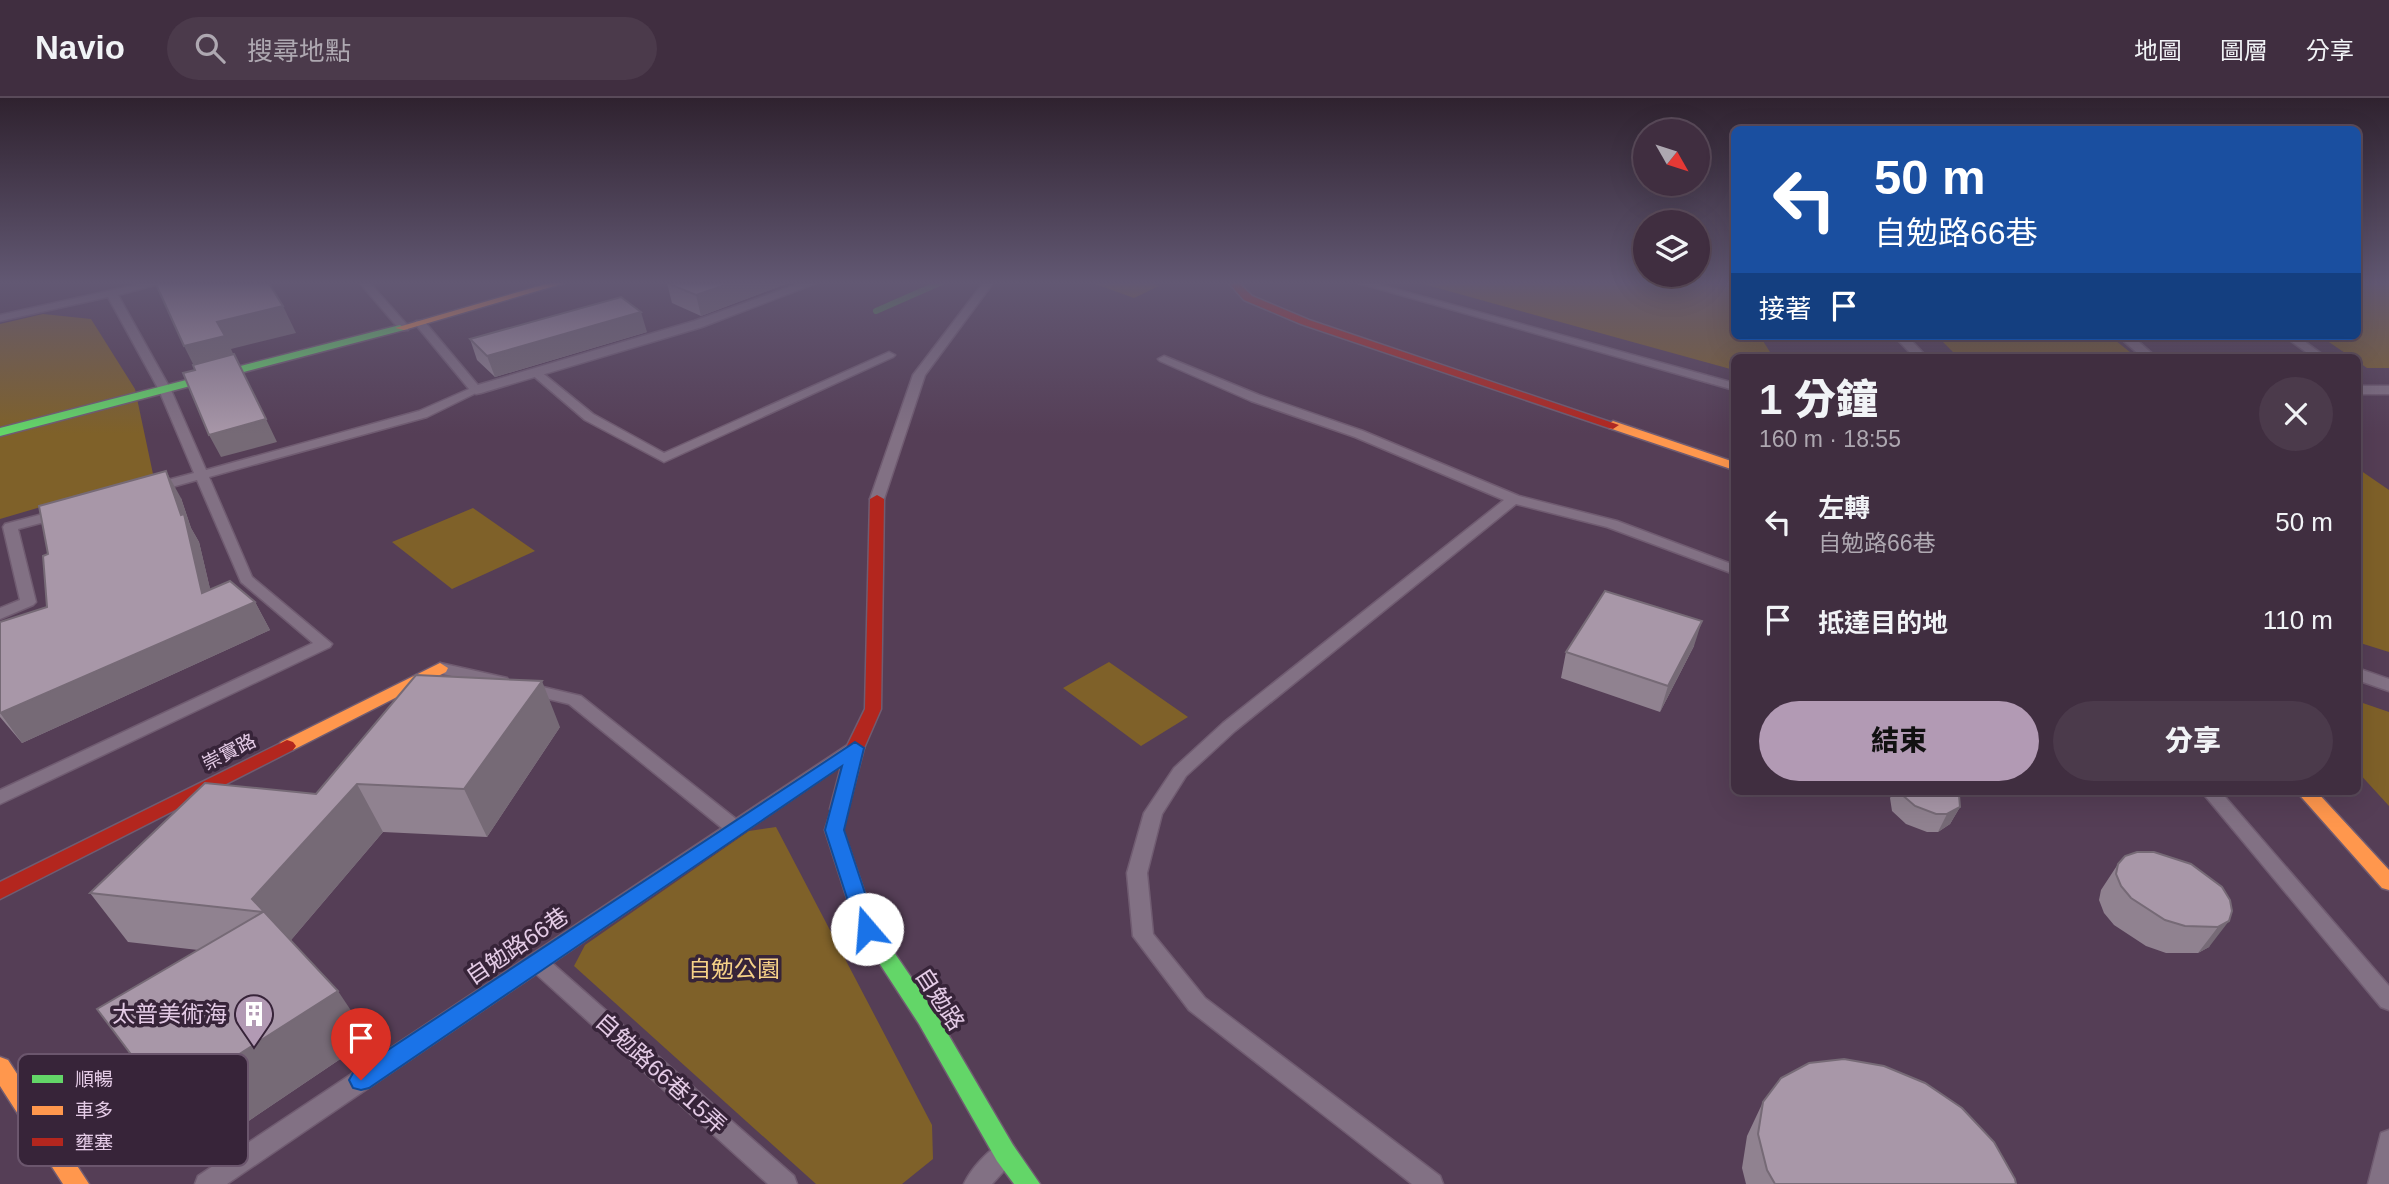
<!DOCTYPE html>
<html lang="zh-TW">
<head>
<meta charset="utf-8">
<style>
	:root { --surface:#402e40; --page:#4b3a4b; --text:#f1f3f6; --muted:#aea8b1; --line:#594a59; --accent:#b29ab4 }
	body { margin:0; font-family:Helvetica,"Noto Sans TC",sans-serif; background:var(--page); color:var(--text); height:100vh; display:flex; flex-direction:column; font-size:26px; white-space:nowrap }
	* { box-sizing:border-box; margin:0 }
	p { font-size:23px; color:var(--muted) }
	.icon { flex:none; width:38px; height:38px; fill:none; stroke:currentColor; stroke-width:2; stroke-linecap:round; stroke-linejoin:round }
	.map { position:relative; flex:1; overflow:hidden }
	.details { position:absolute; left:1731px; top:256px; width:630px; height:441px; display:flex; flex-direction:column; background:var(--surface); border-radius:10px; box-shadow:0 7px 28px #0002,0 0 0 2px var(--line) }
	.details>* { flex:none }
	.banner { position:absolute; left:1731px; top:28px; width:630px; height:214px; border-radius:10px; box-shadow:0 7px 28px #0002,0 0 0 2px var(--line); background:#1a4fa0; color:#fff; overflow:hidden }
	.needle { width:46px; rotate:129deg }
	.controls { position:absolute; left:1633px; top:21px; display:grid; gap:14px }
	.controls a { display:grid; place-items:center; width:77px; height:77px; border-radius:50%; background:var(--surface); box-shadow:0 7px 28px #0002,0 0 0 2px var(--line); font-size:35px }
	.pin { position:absolute; display:grid; place-items:center; width:60px; height:60px; color:#fff; margin:-72px -30px; border-radius:50% 50% 50% 0; rotate:-45deg; box-shadow:0 0 7px #0007 }
	.pin .icon { rotate:45deg }
	.me { position:absolute; width:77px; margin:-38px; rotate:342deg; stroke-linejoin:round; filter:drop-shadow(0 0 5px #0008) }
	.turn { display:flex; align-items:center; gap:24px; height:147px; padding:0 28px; font-size:32px }
	.turn .icon { width:91px; height:91px; stroke-width:2.5 }
	.turn b { display:block; font-size:49px; line-height:60px }
	.then { display:flex; align-items:center; height:66px; padding:0 28px; background:#0003; gap:14px; font-size:26px }
	.round { display:grid; place-items:center; flex:none; width:74px; height:74px; border-radius:37px; background:var(--page) }
	.overview { display:flex; align-items:center; justify-content:space-between; height:119px; padding:0 28px }
	h1 { font-size:42px; font-weight:800; line-height:52px }
	.button { display:flex; gap:14px; margin-top:auto; padding:14px 28px }
	.button a { flex:1; height:80px; border-radius:42px; background:var(--accent); color:#111; font-size:28px; font-weight:800; line-height:80px; text-align:center }
	.button a+a { background:var(--page); color:var(--text) }
	ul { padding:0; list-style:none }
	li { display:flex; align-items:center; gap:21px; height:98px; padding:0 28px }
	li div { flex:1 }
	li b { display:block; font-size:26px }
	li em { font-style:normal }
	header { display:flex; align-items:center; gap:42px; box-sizing:border-box; height:98px; padding:0 35px; background:var(--surface); border-bottom:2px solid var(--line) }
	header strong { font-size:33px }
	nav { display:flex; gap:38px; margin-inline-start:auto; font-size:24px }
	.search { width:490px; height:63px; background:var(--page); display:flex; align-items:center; gap:18px; box-sizing:border-box; padding:0 24px; border-radius:38px; color:var(--muted); font-size:26px }
	.map>svg:first-child { display:block }
</style>
</head>
<body>
<header>
<strong>Navio</strong>
<div class="search"><svg class="icon" aria-label="search" viewBox="0 0 24 24"><circle cx="10" cy="10" r="6"/><path d="M15 15l6 6"/></svg>搜尋地點</div>
<nav><a>地圖</a><a>圖層</a><a>分享</a></nav>
</header>
<div class="map">
<svg width="2389" height="1086" viewBox="0 0 2389 1086">
	<rect width="100%" height="100%" fill="#553e56"/>
	<path fill="#7f6129" d="M1090,184H1145L1159,188L1134,200Z
		M1416,184H1725L1734,199V238H1760L1773,259H1734V272Z
		M2357,184H2389V270H2367L2357,263V259H2351L2320,238H2357Z
		M43,216L91,221L135,291L153,376L0,421V226Z
		M1937,238H2110L2136,259H1958Z
		M2357,370L2389,392V554L2357,544Z
		M473,410L535,453L452,491L392,444Z
		M1109,564L1188,619L1141,648L1063,590Z
		M2357,603L2389,614V708L2357,673Z
		M776,729L932,1027L933,1061L902,1086H816L574,868L585,847L749,733Z"/>
	<g fill="none" stroke-linecap="round" stroke-linejoin="round">
		<path stroke="#4b914b" stroke-width="6" d="M876,213L942,184"/>
		<defs>
			<path id="lane" d="M149,184H166L118,197L171,292L206,372L419,313L469,291L416,227V223H424L482,292L427,319L209,379L252,479L332,546L330,549L0,706V692L313,545L241,484L197,382L154,394L147,390L149,387L194,375L159,292L108,199L0,223V217Z
				M359,184H369L408,228V232H400Z
				M984,184L993,185L925,277L884,401L877,405L872,404L870,401L913,277Z
				M1355,184H1370L1734,285V292Z
				M2284,238H2297L2326,259H2313Z
				M889,254L895,257L893,259L664,364L585,322L530,275L532,273H540L593,316L664,355Z
				M1164,258L1259,297L1363,333L1519,398L1617,423L1734,467V476L1607,429L1516,406L1235,633L1186,678L1162,716L1147,775L1153,836L1205,900L1440,1078L1443,1086H1412L1189,912L1133,838L1127,775L1144,715L1174,670L1223,625L1504,402L1355,339L1251,303L1160,263L1158,261Z
				M62,411L67,412L69,415L67,418L18,431L36,504L33,507L0,521V510L20,502L3,429L5,426Z
				M440,565L507,580L509,584L501,589L434,574L432,570Z
				M526,585L581,598L736,721L849,646H861L864,650L861,654L552,865L794,1078L797,1086H768L536,876L227,1086H195L198,1078L722,730L569,606L520,594L518,590Z
				M2201,693H2220L2389,888V912L2381,909Z
				M2389,1032V1086H2368L2381,1035Z
				M1005,1044L1013,1047L1017,1055L1013,1063L992,1086H964C971,1071 989,1050 1005,1044Z"/>
			<path id="street" d="M804,184H819L702,229L481,295L476,296L469,292L471,289L694,223Z
				M1894,238H1907L1927,259H1914Z
				M2118,238H2132L2156,259H2142Z
				M2357,288H2389V296H2357Z
				M2357,570L2389,581V593L2357,582Z"/>
			<path id="fast" d="M400,227L405,230L404,232L0,338V330Z
				M839,704L845,706L848,711L843,732L876,828L935,914L1013,1047L1040,1086H1014L997,1063L919,926L857,831L825,732L833,706Z"/>
			<path id="slow" d="M553,184H568L404,232L395,230Z
				M1613,323L1734,364V372L1609,330L1607,327Z
				M440,565L448,570L446,574L293,652H281L278,648L281,644Z
				M2296,693H2316L2389,772V792L2382,790Z
				M0,959L8,962L89,1086H63L0,988Z"/>
			<path id="jam" d="M1228,184H1238L1252,198L1309,222L1619,327L1613,331L1609,330L1301,226L1244,202Z
				M877,397L884,401L881,611L864,650L848,711L845,716H833L830,711L846,650L865,611L870,401Z
				M287,642L293,644L296,648L293,652L0,801V784Z"/>
		</defs>
		<use href="#lane" stroke="#705c71" stroke-width="3"/>
		<use href="#street" stroke="#705c71" stroke-width="3"/>
		<use href="#fast" stroke="#705c71" stroke-width="3"/>
		<use href="#slow" stroke="#705c71" stroke-width="3"/>
		<use href="#jam" stroke="#705c71" stroke-width="3"/>
		<use href="#lane" fill="#827184" fill-rule="evenodd"/>
		<use href="#street" fill="#827184" fill-rule="evenodd"/>
		<use href="#fast" fill="#63d668" fill-rule="evenodd"/>
		<use href="#slow" fill="#ff974d" fill-rule="evenodd"/>
		<use href="#jam" fill="#b3261e" fill-rule="evenodd"/>
	</g>
	<path fill="#908290" d="M671,184H791L701,218L672,205L667,185Z
		M647,234L495,279L477,262L470,241Z
		M181,400L191,430L199,444L210,491L255,504L270,532L22,645L0,619V524L47,509L48,456Z
		M1694,548L1660,614L1561,580L1566,554Z
		M560,629L487,739L383,734L291,842L370,941L207,1051L198,852L128,844L90,795L316,696Z
		M1894,693H1956L1960,709L1950,726L1938,734H1927L1906,726L1892,713L1890,700Z
		M2118,766L2230,802L2209,849L2198,855H2166L2146,848L2114,827L2104,815L2099,802L2101,792Z
		M1763,1004L2016,1086H1746L1742,1070L1747,1038Z"/>
	<path fill="#766a76" d="M734,184H791L701,218L696,197Z
		M283,208L296,235L231,251L238,266L198,276L184,248L217,224Z
		M641,214L647,234L495,279L487,258Z
		M266,321L277,344L221,359L209,337Z
		M166,373L181,400L191,430L199,444L217,520L255,504L270,532L22,645L0,615L202,495L181,417Z
		M1702,523L1694,548L1660,614L1668,588Z
		M542,583L560,629L487,739L464,691Z
		M357,686L383,734L286,848L252,801Z
		M1960,709L1950,726L1938,734L1947,716Z
		M2229,823L2209,849L2198,855L2218,829Z
		M338,893L370,941L207,1051L166,1003Z"/>
	<path fill="#a897a8" stroke="#766a76" stroke-width="2" d="M155,184H268L283,208L217,224L225,238L184,248Z
		M671,184H734L696,197L667,185Z
		M621,199L641,214L487,258L470,241Z
		M234,256L266,321L209,337L183,275L195,272L193,267Z
		M166,373L181,417L184,416L202,495L230,483L255,504L0,615V524L47,509L43,458L48,456L39,408Z
		M1605,493L1702,523L1668,588L1566,554Z
		M416,577L542,583L464,691L357,686L252,801L338,893L166,1003L97,911L263,814L90,795L205,685L316,696Z
		M1900,693H1956L1959,697L1960,709L1947,716H1936L1915,708L1900,695Z
		M2137,754H2154L2191,766L2222,789L2230,802L2232,813L2229,823L2218,829L2185,828L2165,822L2131,800L2121,788L2116,776L2118,766L2125,758Z
		M1844,961L1884,968L1925,985L1962,1010L1994,1044L2015,1081L2016,1086H1775L1767,1072L1758,1036L1763,1004L1781,980L1809,965Z"/>
	<linearGradient id="sky" x2="0" y2="1"><stop stop-color="#2f222f"/><stop offset="0.55" stop-color="#625873"/><stop offset="1" stop-color="#625873" stop-opacity="0"/></linearGradient>
	<rect width="2389" height="336" fill="url(#sky)"/>
	<path fill="#1a73e8" stroke="#114b97" stroke-width="2" d="M855,644L864,650L844,732L877,831L874,837L867,839L860,837L857,831L825,732L842,668L369,990L361,992L353,990L349,982L353,975Z"/>
	<defs>
		<symbol id="building-pin" viewBox="-11 -11 22 30"><path d="M0 17L-7.5 6A9.5 9.5 0 1 1 7.5 6Z" fill="#b29ab4" stroke="#372439"/><path d="M-4-6H4V6H1V3H-1V6H-4ZM-2.5-4.3h1.7v1.8h-1.7ZM.8-4.3h1.7v1.8H.8ZM-2.5-1h1.7V.8h-1.7ZM.8-1h1.7V.8H.8Z" fill="#fff"/></symbol>
	</defs>
	<g fill-rule="evenodd">
		<use href="#building-pin" x="232" y="894" width="44" height="60"/>
	</g>
	<g text-anchor="middle" dominant-baseline="central" stroke-width="7" stroke-linejoin="round" paint-order="stroke">
		<g font-size="19" fill="#e4cbe6" stroke="#372439">
			<text transform="translate(229 654) rotate(-27)">崇實路</text>
		</g>
		<g font-size="23" fill="#e4cbe6" stroke="#372439">
			<text transform="translate(517 848) rotate(-34)">自勉路66巷</text>
			<text transform="translate(940 901) rotate(57)">自勉路</text>
			<text transform="translate(661 975) rotate(42)">自勉路66巷15弄</text>
		</g>
		<g font-size="23" fill="#f6d188" stroke="#372439">
			<text x="734" y="871">自勉公園</text>
		</g>
		<g font-size="23" fill="#e4cbe6" stroke="#372439" text-anchor="end">
			<text x="227" y="916">太普美術海</text>
		</g>
	</g>
	<rect x="18" y="956" width="230" height="112" rx="10" fill="#372439" stroke="#6b566d" stroke-width="2"/>
	<rect x="32" y="977" width="31" height="8" fill="#63d668"/>
	<rect x="32" y="1008" width="31" height="9" fill="#ff974d"/>
	<rect x="32" y="1040" width="31" height="8" fill="#b3261e"/>
	<g font-size="19" fill="#e4cbe6">
		<text x="75" y="988">順暢</text>
		<text x="75" y="1019">車多</text>
		<text x="75" y="1051">壅塞</text>
	</g>
</svg>
<div class="controls">
<a><svg class="needle" viewBox="-14 -14 28 28"><path d="M0-13l5 13h-10z" fill="#e53935"/><path d="M0 13l5-13h-10z" fill="#aea8b1"/></svg></a>
<a><svg class="icon" aria-label="layers" viewBox="0 0 24 24"><path d="M12 4l9 5-9 5-9-5zM3 14l9 5 9-5"/></svg></a>
</div>
<div class="pin" style="left:361px;top:982px;background:#d93025"><svg class="icon" aria-label="arrive" viewBox="0 0 24 24"><path d="M6 21V4h12l-3 4 3 4H6"/></svg></div>
<svg class="me" style="left:867px;top:831px" viewBox="-20 -20 40 40"><circle r="19" fill="#fff"/><path d="M0-13L10 11 0 6-10 11z" fill="#1a73e8"/></svg>
<div class="banner">
<div class="turn"><svg class="icon" aria-label="left" viewBox="0 0 24 24"><path d="M17 20v-9H6M10 6l-5 5 5 5"/></svg><div><b>50 m</b>自勉路66巷</div></div>
<div class="then">接著<svg class="icon" aria-label="arrive" viewBox="0 0 24 24"><path d="M6 21V4h12l-3 4 3 4H6"/></svg></div>
</div>
<section class="details">
<div class="overview"><div><h1>1 分鐘</h1><p>160 m · 18:55</p></div><a class="round"><svg class="icon" aria-label="close" viewBox="0 0 24 24"><path d="M6 6l12 12M18 6L6 18"/></svg></a></div>
<ul>
<li><svg class="icon" aria-label="left" viewBox="0 0 24 24"><path d="M17 20v-9H6M10 6l-5 5 5 5"/></svg><div><b>左轉</b><p>自勉路66巷</p></div><em>50 m</em></li>
<li><svg class="icon" aria-label="arrive" viewBox="0 0 24 24"><path d="M6 21V4h12l-3 4 3 4H6"/></svg><div><b>抵達目的地</b></div><em>110 m</em></li>
</ul>
<div class="button"><a>結束</a><a>分享</a></div>
</section>
</div>
</body>
</html>
